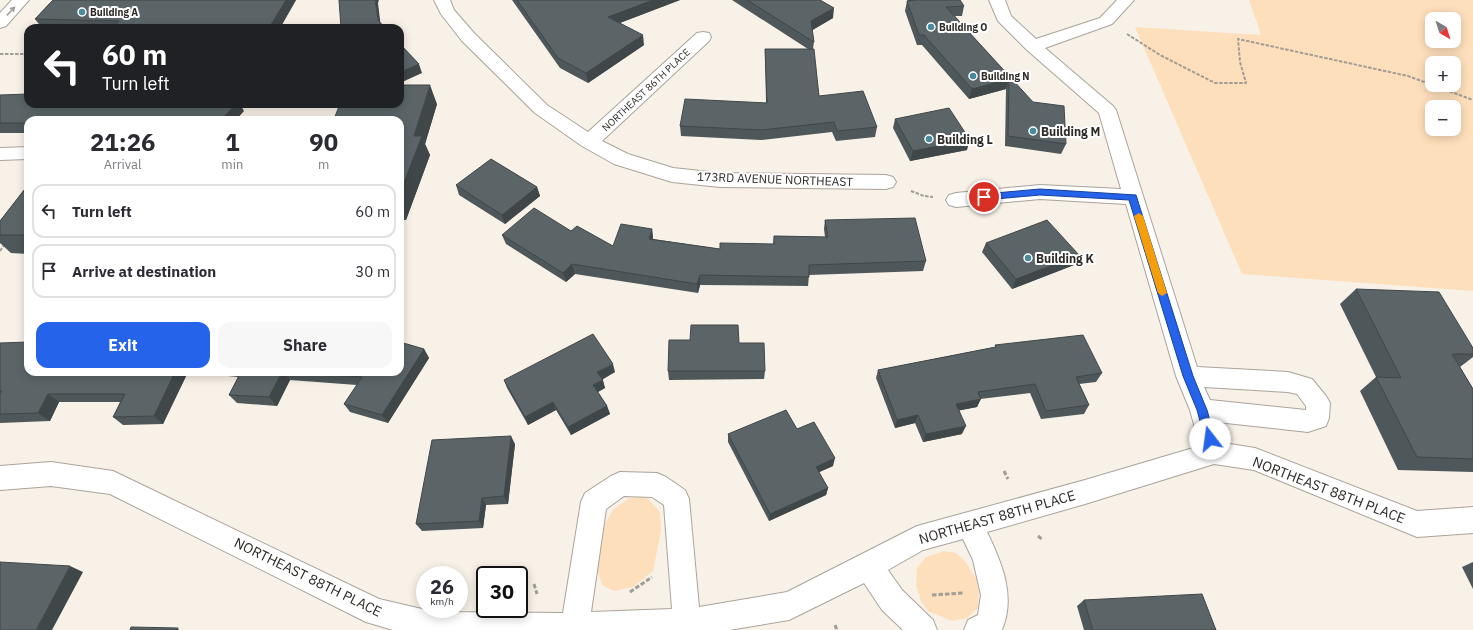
<!DOCTYPE html>
<html lang="en">
<head>
<meta charset="utf-8">
<style>
	:root { --surface:#fff; --page:#f7f7f7; --text:#2b2b33; --muted:#7c7c81; --line:#e1e1e2; --accent:#2563eb }
	body { margin:0; font-family:"IBM Plex Sans",sans-serif; background:var(--page); color:var(--text); height:100vh; display:flex; flex-direction:column; font-size:15px; white-space:nowrap }
	* { box-sizing:border-box; margin:0 }
	p { font-size:13px; color:var(--muted) }
	.icon { flex:none; width:22px; height:22px; fill:none; stroke:currentColor; stroke-width:2; stroke-linecap:round; stroke-linejoin:round }
	.map { position:relative; flex:1; overflow:hidden }
	.sheet { position:absolute; left:24px; top:116px; width:380px; height:260px; display:flex; flex-direction:column; background:var(--surface); border-radius:12px; box-shadow:0 2px 10px #0003 }
	.sheet>* { flex:none }
	.top-card { position:absolute; left:24px; top:24px; width:380px; height:84px; border-radius:12px; box-shadow:0 2px 10px #0003; background:#202124; color:#fff; overflow:hidden }
	.needle { width:26px; rotate:141deg }
	.tools { position:absolute; left:1425px; top:12px; display:grid; gap:8px }
	.tools a { display:grid; place-items:center; width:36px; height:36px; border-radius:8px; background:var(--surface); box-shadow:0 2px 10px #0003; font-size:20px }
	.speed { position:absolute; left:416px; top:566px; display:flex; gap:8px; font-size:20px; font-weight:700; text-align:center }
	.speed>* { display:grid; place-content:center; width:52px; height:52px; border-radius:50%; background:var(--surface); box-shadow:0 2px 10px #0003; line-height:1 }
	.speed small { font-size:10px; font-weight:400 }
	.speed .limit { border:2px solid #111; border-radius:6px; background:#fff; color:#111 }
	.pin { position:absolute; display:grid; place-items:center; width:34px; height:34px; color:#fff; margin:-17px; border:2px solid #fff; border-radius:50%; box-shadow:0 1px 4px #0007 }
	.me { position:absolute; width:44px; margin:-22px; rotate:345deg; stroke-linejoin:round; filter:drop-shadow(0 0 3px #0008) }
	.turn { display:flex; align-items:center; gap:14px; height:84px; padding:0 12px; font-size:18px }
	.turn .icon { width:52px; height:52px; stroke-width:2.5 }
	.turn b { display:block; font-size:28px; line-height:34px }
	.eta { display:flex; justify-content:space-evenly; align-items:center; height:68px; text-align:center }
	.eta b { font-size:24px; font-weight:700; line-height:28px }
	.cta { display:flex; gap:8px; margin-top:auto; padding:8px 12px }
	.cta a { flex:1; height:46px; border-radius:12px; background:var(--accent); color:#fff; font-size:16px; font-weight:700; line-height:46px; text-align:center }
	.cta a+a { background:var(--page); color:var(--text) }
	ul { padding:0; list-style:none }
	li { display:flex; align-items:center; gap:12px; height:54px; margin:0 8px 6px; padding:0 4px; border:2px solid var(--line); border-radius:12px }
	li div { flex:1 }
	li b { display:block; font-size:15px }
	li em { font-style:normal }
	.map>svg:first-child { display:block }
</style>
</head>
<body>
<div class="map">
<svg width="1473" height="630" viewBox="0 0 1473 630">
	<rect width="100%" height="100%" fill="#f8f1e8"/>
	<path fill="#fedfbb" fill-rule="evenodd" d="M1249,0H1473V291L1242,274L1135,27L1261,35ZM1432,19H1454V41H1432ZM1432,63H1454V85H1432ZM1432,107H1454V129H1432Z
		M646,497L660,512L661,531L653,571L633,587L614,591L602,585L597,569L601,531L613,510L629,498Z
		M944,551L956,553L966,562L976,579L979,592L978,608L967,618L952,621L928,611L921,601L916,585L917,568L926,557Z"/>
	<g fill="none" stroke-linecap="round" stroke-linejoin="round">
		<defs>
			<path id="minor" d="M434,0H450L454,10L474,33L547,105L588,132L697,33L703,32L709,33L711,37L709,41L602,141L628,154L673,168L720,173L886,175L893,177L896,182L893,187L886,189L720,187L672,182L614,164L582,146L535,113L462,41L441,14Z
				M989,0H1005L1011,16L1036,39L1100,18L1117,0H1134L1112,24L1045,48L1113,106L1116,110L1197,367L1288,372L1312,379L1326,396L1330,403L1329,418L1326,426L1308,432L1217,422L1224,443L1255,448L1417,511L1473,507V533L1417,537L1254,470L1214,464L1085,504L987,532C1002,563 1016,596 1002,630H964L968,620L978,615L981,595L973,560L963,539L923,550L888,570L902,590L933,620L937,630H903L882,610L864,583L789,620L729,630H393L366,622L110,494L51,486L0,490V466L51,462L113,471L379,599L435,612L563,613L581,502L585,493L611,476L620,472L657,473L666,477L685,490L689,499L699,607L787,592L917,526L1085,480L1200,446L1190,410L1176,376L1126,204L1040,199L956,207L949,205L946,200L949,195L956,193L1040,185L1121,189L1099,113L1027,50L998,21ZM1204,387L1288,392L1297,394L1306,406V410L1210,400ZM624,496L652,497L664,505L672,609L591,612L606,509Z
				M28,147V159L0,160V148Z"/>
			<path id="major" d="M12,0H29L6,26L0,28V13Z"/>
		</defs>
		<use href="#minor" stroke="#aaa39b" stroke-width="2"/>
		<use href="#major" stroke="#aaa39b" stroke-width="2"/>
		<path stroke="#a29d96" stroke-width="2" stroke-dasharray="3.5 1.5" stroke-linecap="butt" d="M1127,34L1160,55L1215,83H1246L1240,62L1238,39L1408,76L1473,100
			M0,54H28
			M911,191L924,196L933,197
			M0,251L5,244"/>
		<path stroke="#a29d96" stroke-width="3" stroke-dasharray="4.5 2" stroke-linecap="butt" d="M1004,471L1008,479
			M1038,536L1043,540
			M534,584L537,594
			M630,592L652,577
			M932,595L963,593
			M835,625L837,630"/>
		<use href="#minor" fill="#fff" fill-rule="evenodd"/>
		<use href="#major" fill="#fff" fill-rule="evenodd"/>
	</g>
	<path fill="#4e5759" d="M53,0H296L280,28H42L35,19Z
		M512,0H680L620,23L644,45L588,83L560,68Z
		M732,0H820L833,18L812,30L814,42L813,49L819,96L877,127L875,137L836,141L832,132L761,140L681,136L680,126L766,103L765,49H808Z
		M907,0H960L964,6L962,16H955L1066,144L1061,154L1005,146L1006,89L969,99L922,45H917L905,11L907,1H908Z
		M0,95L244,111L28,120V133H0Z
		M437,104L425,144L430,155L406,220H400V120H335L334,119Z
		M895,119L967,150L910,161L893,128Z
		M28,185V254L11,253L0,243V221Z
		M456,185L537,187L540,196L505,224L459,195Z
		M825,220L926,261L923,271L809,275L808,286L700,285L698,293L575,274L566,282L506,244L502,235L571,231L613,246L652,229L653,239L720,249L773,244L774,236L825,237L824,229Z
		M986,243L1074,265L1012,289L982,252Z
		M1356,289L1473,348V357L1460,367L1473,389V472L1398,470L1360,391L1376,377L1340,304Z
		M0,343L188,372L163,424L123,425L113,417L120,402H59L50,421L0,423Z
		M739,343L765,371L764,379L669,380L668,371Z
		M995,345L1102,373L1096,382L1079,384L1089,405L1084,414L1041,419L1030,393L980,399L977,407L959,410L962,434L923,442L915,423L895,428L876,378L878,370L995,347Z
		M424,349L429,358L388,423L350,412L344,404L357,385L290,380L277,406L237,403L229,395L238,377L228,376L225,372H400Z
		M615,372L602,379L605,388L598,392L607,406L610,414L571,435L556,410L528,425L507,388L504,380Z
		M797,429L833,466L819,472L828,488L826,495L769,521L728,442V434Z
		M515,444L508,504L486,505L483,528L422,531L416,524Z
		M1473,562V589L1462,567Z
		M1084,600L1216,630H1084L1077,606Z"/>
	<path fill="#404749" d="M286,0H296L280,28H269Z
		M375,0H379L378,3L381,28L378,20Z
		M653,0H680L609,27L608,17Z
		M834,8L833,18L811,31V21Z
		M643,35L644,45L588,83L586,73Z
		M419,64L422,73L400,83V72Z
		M1009,79L1006,89L969,99L972,89Z
		M430,85L437,104L425,144L430,155L406,220L400,208V193L414,136Z
		M230,104H240L244,111L236,120H221Z
		M970,140L967,150L910,161L913,151Z
		M537,187L540,196L505,224L502,215Z
		M652,229L653,238L650,248L649,239Z
		M1079,255L1074,265L1012,289L1016,279Z
		M572,264L575,274L566,282L563,273Z
		M700,275V285L698,293L697,284Z
		M424,349L429,358L388,423L382,415Z
		M613,364L615,372L600,381L597,372Z
		M175,372H188L163,424L154,416Z
		M282,372H283L290,380L277,406L269,397Z
		M603,380L605,388L596,393L593,385Z
		M48,394L59,402L50,421L38,413Z
		M981,399L977,407L952,412L956,404Z
		M553,402L556,410L528,425L525,417Z
		M607,406L610,414L571,435L568,427Z
		M918,415L915,423L895,428L897,420Z
		M966,426L962,434L923,442L926,434Z
		M511,436L515,444L508,504L504,496Z
		M835,458L833,466L815,474L816,467Z
		M828,488L826,495L769,521L770,514Z
		M482,498L486,505L483,528L479,521Z
		M70,566L83,572L52,630H36Z"/>
	<path fill="#5b6568" stroke="#404749" d="M53,0H286L269,28H113L119,21L35,19Z
		M339,0H375L378,20L385,28H341Z
		M517,0H653L608,17L643,35L586,73L558,58Z
		M747,0H820L834,8L811,21L814,42Z
		M914,0H960L964,6L946,7L1033,102L1064,106L1066,144L1008,136L1009,79L972,89L924,35H919L907,1L915,0Z
		M400,44L419,64L400,72Z
		M765,49H814L819,96L863,91L877,127L837,131L834,122L762,130L680,126L685,99L767,103Z
		M400,85H430L414,136H422L400,193V120H377L378,118L334,119L340,104H400Z
		M28,94V104H236L221,120H28V123H0V95Z
		M949,108L970,140L913,151L895,119Z
		M491,159L537,187L502,215L456,185Z
		M28,185V235H0V221Z
		M534,208L571,231L577,226L613,246L621,224L652,229L649,239L720,249V243L774,244V236L828,237L825,220L915,218L926,261L809,265V277L700,275L697,284L572,264L563,273L502,235Z
		M1047,220L1079,255L1016,279L986,243Z
		M1356,289L1439,292L1473,348V354H1452L1473,389V459L1417,457L1376,377L1401,378Z
		M691,325H738L739,343H764L765,371H668L669,340H690Z
		M593,334L613,364L597,372L603,380L593,385L607,406L568,427L553,402L525,417L504,380Z
		M1083,335L1102,373L1076,377L1089,405L1046,411L1035,384L978,392L981,399L956,404L966,426L926,434L918,415L897,420L878,370L996,347L995,345Z
		M28,342V372H175L154,416L113,417L125,394H48L38,413L0,414V394L2,391H0V343Z
		M400,342L424,349L382,415L344,404L362,377L291,372H400Z
		M241,372H282L269,397L229,395Z
		M786,410L797,429L814,422L835,458L816,467L828,488L770,514L728,434Z
		M511,436L504,496L482,498L479,521L416,524L432,440Z
		M0,562L70,566L36,630H0Z
		M1202,594L1216,630H1093L1084,600Z
		M131,627L178,628V630H130Z"/>
	<defs><path id="oneway-solid" d="M-6-.8H1V-3.2L6.5 0L1 3.2V.8H-6Z"/></defs>
	<use fill="#a09f9e" href="#oneway-solid" transform="translate(11 11) rotate(-47)"/>
	<path fill="#2563eb" stroke="#184099" d="M1040,189L1136,195L1193,376L1207,410L1215,439L1213,442L1210,443L1206,442L1205,439L1197,410L1183,376L1129,200L1040,195L984,200L980,197L984,194Z"/>
	<path fill="#f59e0b" d="M1139,213L1143,216L1167,293L1162,296L1158,293L1134,216Z"/>
	<g fill="#498b9c" stroke="#fff" stroke-width="1.5">
		<circle cx="82" cy="12" r="4"/>
		<circle cx="931" cy="27" r="4"/>
		<circle cx="973" cy="76" r="4"/>
		<circle cx="1033" cy="131" r="4"/>
		<circle cx="929" cy="139" r="4"/>
		<circle cx="1028" cy="258" r="4"/>
	</g>
	<g text-anchor="middle" dominant-baseline="central" stroke-width="4" stroke-linejoin="round" paint-order="stroke">
		<g font-size="10" font-weight="bold" fill="#2d2a27" stroke="#fff" text-anchor="start">
			<text x="90" y="12">Building A</text>
			<text x="939" y="27">Building O</text>
			<text x="981" y="76">Building N</text>
		</g>
		<g font-size="10" fill="#2d2a27" stroke="#fff">
			<text transform="translate(646 90) rotate(-43)">NORTHEAST 86TH PLACE</text>
		</g>
		<g font-size="12" font-weight="bold" fill="#2d2a27" stroke="#fff" text-anchor="start">
			<text x="1041" y="131">Building M</text>
			<text x="937" y="139">Building L</text>
			<text x="1036" y="258">Building K</text>
		</g>
		<g font-size="12" fill="#2d2a27" stroke="#fff">
			<text transform="translate(775 179) rotate(2)">173RD AVENUE NORTHEAST</text>
		</g>
		<g font-size="14" fill="#2d2a27" stroke="#fff">
			<text transform="translate(1329 490) rotate(21)">NORTHEAST 88TH PLACE</text>
			<text transform="translate(997 517) rotate(-16)">NORTHEAST 88TH PLACE</text>
			<text transform="translate(308 577) rotate(26)">NORTHEAST 88TH PLACE</text>
		</g>
	</g>
</svg>
<div class="tools">
<a><svg class="needle" viewBox="-14 -14 28 28"><path d="M0-13l5 13h-10z" fill="#e53935"/><path d="M0 13l5-13h-10z" fill="#7c7c81"/></svg></a>
<a>+</a>
<a>−</a>
</div>
<div class="speed"><div>26<small>km/h</small></div><div class="limit">30</div></div>
<div class="pin" style="left:984px;top:197px;background:#d93025"><svg class="icon" aria-label="arrive" viewBox="0 0 24 24"><path d="M6 21V4h12l-3 4 3 4H6"/></svg></div>
<svg class="me" style="left:1210px;top:439px" viewBox="-20 -20 40 40"><circle r="19" fill="#fff"/><path d="M0-13L10 11 0 6-10 11z" fill="#2563eb"/></svg>
<div class="top-card">
<div class="turn"><svg class="icon" aria-label="left" viewBox="0 0 24 24"><path d="M17 20v-9H6M10 6l-5 5 5 5"/></svg><div><b>60 m</b>Turn left</div></div>
</div>
<section class="sheet">
<div class="eta">
<div><b>21:26</b><p>Arrival</p></div>
<div><b>1</b><p>min</p></div>
<div><b>90</b><p>m</p></div>
</div>
<ul>
<li><svg class="icon" aria-label="left" viewBox="0 0 24 24"><path d="M17 20v-9H6M10 6l-5 5 5 5"/></svg><div><b>Turn left</b></div><em>60 m</em></li>
<li><svg class="icon" aria-label="arrive" viewBox="0 0 24 24"><path d="M6 21V4h12l-3 4 3 4H6"/></svg><div><b>Arrive at destination</b></div><em>30 m</em></li>
</ul>
<div class="cta"><a>Exit</a><a>Share</a></div>
</section>
</div>
</body>
</html>
